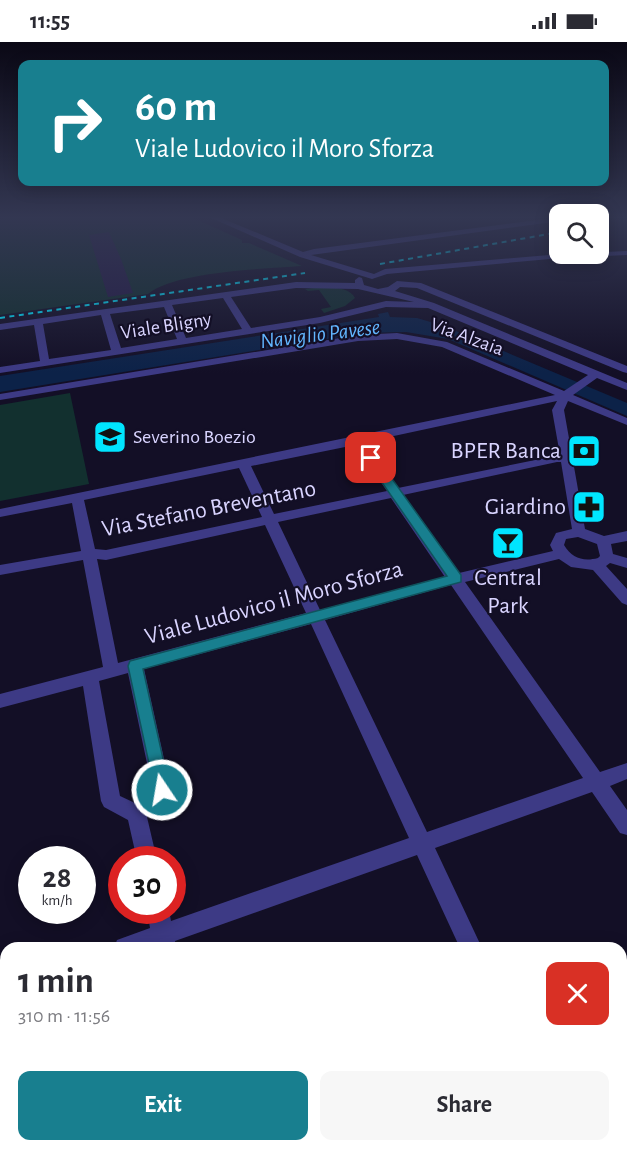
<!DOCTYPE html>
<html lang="en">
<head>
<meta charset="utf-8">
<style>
	:root { --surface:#fff; --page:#f7f7f7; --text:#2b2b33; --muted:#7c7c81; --accent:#187f8f }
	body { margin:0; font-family:"Alegreya Sans",sans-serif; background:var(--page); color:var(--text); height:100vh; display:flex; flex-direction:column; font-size:22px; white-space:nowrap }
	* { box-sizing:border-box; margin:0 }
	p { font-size:20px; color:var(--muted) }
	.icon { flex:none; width:33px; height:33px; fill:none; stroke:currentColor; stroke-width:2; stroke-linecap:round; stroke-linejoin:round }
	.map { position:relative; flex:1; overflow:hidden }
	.panel { position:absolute; left:0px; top:900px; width:627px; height:210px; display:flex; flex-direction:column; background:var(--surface); border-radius:18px 18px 0 0; box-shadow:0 3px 15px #0003 }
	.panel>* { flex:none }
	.top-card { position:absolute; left:18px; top:18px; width:591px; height:126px; border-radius:12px; box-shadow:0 3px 15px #0003; background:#187f8f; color:#fff; overflow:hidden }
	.fabs { position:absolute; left:549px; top:162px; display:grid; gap:12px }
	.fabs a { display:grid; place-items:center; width:60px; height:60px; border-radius:12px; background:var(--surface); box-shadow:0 3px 15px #0003; font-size:30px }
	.speed { position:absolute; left:18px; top:804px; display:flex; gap:12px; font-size:30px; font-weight:700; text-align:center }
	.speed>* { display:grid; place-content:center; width:78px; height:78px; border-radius:50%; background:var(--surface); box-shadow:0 3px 15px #0003; line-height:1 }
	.speed small { font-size:15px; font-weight:400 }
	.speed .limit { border:9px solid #d22; background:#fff; color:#111 }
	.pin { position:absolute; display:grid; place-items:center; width:51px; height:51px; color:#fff; margin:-26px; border-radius:12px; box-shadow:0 3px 9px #0006 }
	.me { position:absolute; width:66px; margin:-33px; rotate:348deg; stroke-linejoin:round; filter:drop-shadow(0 0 4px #0008) }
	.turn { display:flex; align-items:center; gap:21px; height:126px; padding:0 18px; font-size:27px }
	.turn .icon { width:78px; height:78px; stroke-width:2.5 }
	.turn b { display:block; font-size:42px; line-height:51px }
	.round { display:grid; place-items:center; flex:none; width:63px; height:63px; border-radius:12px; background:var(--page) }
	.overview { display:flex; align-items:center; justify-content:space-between; height:102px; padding:0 18px }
	h1 { font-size:36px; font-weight:700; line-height:45px }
	.button { display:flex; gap:12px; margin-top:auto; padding:12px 18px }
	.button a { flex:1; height:69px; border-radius:12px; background:var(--accent); color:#fff; font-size:24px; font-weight:700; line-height:69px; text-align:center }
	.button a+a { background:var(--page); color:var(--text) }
	.status { display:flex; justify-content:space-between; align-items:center; height:42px; padding:0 30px; background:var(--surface); direction:ltr }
	.status svg { height:16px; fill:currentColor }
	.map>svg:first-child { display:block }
</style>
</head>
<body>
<div class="status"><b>11:55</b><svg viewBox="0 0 49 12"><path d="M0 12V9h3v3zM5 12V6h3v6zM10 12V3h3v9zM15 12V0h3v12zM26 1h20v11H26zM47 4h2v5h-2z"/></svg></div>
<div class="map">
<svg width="627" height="1110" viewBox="0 0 627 1110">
	<rect width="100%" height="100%" fill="#130f26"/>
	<path fill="#12302f" d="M17,175H191L242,198V201H249L302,224C265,227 175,229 148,252L0,273V177Z
		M305,247C319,245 348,242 355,256L345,264L324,271L321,267L331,265L319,248L308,249Z
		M70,351L89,442L0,459V363Z
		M627,1053V1110H527L537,1104H621V1057Z"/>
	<path fill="#0c2248" d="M388,270L390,275L417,276L444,284L627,361V374L448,297L406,290L364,291L0,350V334L379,275L378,272Z"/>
	<path fill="#241b47" d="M109,190L121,217L133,251L108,255L89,193Z"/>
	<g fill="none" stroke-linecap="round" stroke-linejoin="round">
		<path fill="#3d3a85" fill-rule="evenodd" d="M209,175H219L303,210L314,207L560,175V179L311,213L374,232L385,227L561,212L627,209V213L561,216L387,232L372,237L300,215Z
			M359,235L362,236L364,243L378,247L388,245L397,239L421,241L627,324V331L623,330L417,246L400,245L395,249L434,261L627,341V348L597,336L573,353L627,376V383L568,359L564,368L585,487L604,494L627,489V499L611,502L613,512L627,516V526L610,521L606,524L627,547V563L622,561L593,528L571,525L559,517L465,540L600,730L627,721V737L610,744L627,768V793L620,791L592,750L435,806L482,906H460L417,813L175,899L176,906H114L117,898L150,886L147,868H169L171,879L409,796L311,582L144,627L171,748L169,754L147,775L157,818H137L128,778L104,765L101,759L83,644L0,666V652L103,625L83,518L0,533V523L81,509L72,461L0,475V467L555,353L442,305L397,297L358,299L0,358V352L358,293L397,291L447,300L564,349L588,333L428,266L386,265L320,281L0,331V325L40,319L34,283L0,288V282L296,240L355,241V238ZM296,246L358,247L414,260L386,259L320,275L251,286L231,255ZM223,256L242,287L186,296L172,263ZM164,265L177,297L121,306L110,272ZM101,273L111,308L49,317L43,282ZM557,359L552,368L560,413L398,446L366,400ZM355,403L387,449L274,472L251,424ZM557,420H561L572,487L556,491L550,503L553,509L459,531L403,453ZM239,426L262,475L106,508L95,507L84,458ZM391,456L445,535L320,568L278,480ZM265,483L306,571L118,621L97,517L106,518ZM578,495L597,502L600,514L598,516C583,520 572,516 564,503L566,497ZM451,543L583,736L427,790L325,578ZM128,631L152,745L135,761L120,754L99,639Z
			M6,937V961L0,963V939Z
			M627,1001V1026L621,1028V1003Z
			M186,1104H212L213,1110H187Z
			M400,1104H438L436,1110H398Z"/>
		<path stroke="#00e5ff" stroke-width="2" stroke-dasharray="5 4.5" stroke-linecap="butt" d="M380,222L560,190
			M0,276L305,231"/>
	</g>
	<linearGradient id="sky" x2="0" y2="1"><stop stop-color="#0a0815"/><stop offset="0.53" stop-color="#333752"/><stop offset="1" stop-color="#333752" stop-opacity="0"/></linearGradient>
	<rect width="627" height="331" fill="url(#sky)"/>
	<path fill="#187f8f" stroke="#10535d" stroke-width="1.5" d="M367,413H375L461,533V540L143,627L170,748L168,754L162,756L156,754L128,624L130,619L447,534L365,416Z"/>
	<defs>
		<symbol id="school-square" viewBox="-11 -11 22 22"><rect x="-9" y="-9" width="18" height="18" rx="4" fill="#00e5ff" stroke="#130f26"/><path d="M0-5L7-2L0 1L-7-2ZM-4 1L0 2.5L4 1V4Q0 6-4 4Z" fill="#111"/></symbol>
		<symbol id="bank-square" viewBox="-11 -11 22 22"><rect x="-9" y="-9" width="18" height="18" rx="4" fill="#00e5ff" stroke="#130f26"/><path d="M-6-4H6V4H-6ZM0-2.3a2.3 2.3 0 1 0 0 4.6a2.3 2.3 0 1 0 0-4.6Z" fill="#111"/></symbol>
		<symbol id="pharmacy-square" viewBox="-11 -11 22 22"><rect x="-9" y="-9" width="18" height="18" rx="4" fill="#00e5ff" stroke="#130f26"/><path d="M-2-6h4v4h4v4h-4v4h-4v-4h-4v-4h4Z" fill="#111"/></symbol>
		<symbol id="bar-square" viewBox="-11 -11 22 22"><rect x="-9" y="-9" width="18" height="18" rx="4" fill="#00e5ff" stroke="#130f26"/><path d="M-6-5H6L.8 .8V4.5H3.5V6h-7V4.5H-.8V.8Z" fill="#111"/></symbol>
	</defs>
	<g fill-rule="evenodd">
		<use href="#school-square" x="91" y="376" width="38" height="38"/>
		<use href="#bank-square" x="565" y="390" width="38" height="38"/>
		<use href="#pharmacy-square" x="570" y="446" width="38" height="38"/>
		<use href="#bar-square" x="489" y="482" width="38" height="38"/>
	</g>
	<g text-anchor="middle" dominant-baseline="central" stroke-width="4.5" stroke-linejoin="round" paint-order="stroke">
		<g font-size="20" fill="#d9d4ff" stroke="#130f26">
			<text transform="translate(166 284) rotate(-9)">Viale Bligny</text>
			<text transform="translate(467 295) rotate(20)">Via Alzaia</text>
		</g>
		<g font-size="20" fill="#d9d4ff" stroke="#130f26" text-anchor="start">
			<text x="133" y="395">Severino Boezio</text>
		</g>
		<g font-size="22" font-style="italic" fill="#62b6ff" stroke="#130f26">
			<text transform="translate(320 292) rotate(-7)">Naviglio Pavese</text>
		</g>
		<g font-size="24" fill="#d9d4ff" stroke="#130f26" text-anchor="end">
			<text x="561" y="409">BPER Banca</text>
			<text x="566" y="465">Giardino</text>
			<text x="508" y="536" text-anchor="middle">Central<tspan x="508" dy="28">Park</tspan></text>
		</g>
		<g font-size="24" fill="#d9d4ff" stroke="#130f26">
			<text transform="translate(209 467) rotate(-11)">Via Stefano Breventano</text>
			<text transform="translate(274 561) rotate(-15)">Viale Ludovico il Moro Sforza</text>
		</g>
	</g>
</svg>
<div class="fabs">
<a><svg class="icon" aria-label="search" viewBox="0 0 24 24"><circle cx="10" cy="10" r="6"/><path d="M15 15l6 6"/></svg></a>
</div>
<div class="speed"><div>28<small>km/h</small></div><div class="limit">30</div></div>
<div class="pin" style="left:371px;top:416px;background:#d93025"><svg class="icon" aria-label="arrive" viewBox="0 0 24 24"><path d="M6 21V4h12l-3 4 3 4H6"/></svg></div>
<svg class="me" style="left:162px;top:748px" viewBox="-20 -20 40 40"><circle r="17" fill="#187f8f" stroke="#fff" stroke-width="3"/><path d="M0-11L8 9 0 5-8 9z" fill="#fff"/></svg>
<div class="top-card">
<div class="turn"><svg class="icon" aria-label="right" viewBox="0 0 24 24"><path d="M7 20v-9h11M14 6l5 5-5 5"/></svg><div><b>60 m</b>Viale Ludovico il Moro Sforza</div></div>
</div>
<section class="panel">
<div class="overview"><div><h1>1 min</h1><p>310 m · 11:56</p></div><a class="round" style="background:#d93025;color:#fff"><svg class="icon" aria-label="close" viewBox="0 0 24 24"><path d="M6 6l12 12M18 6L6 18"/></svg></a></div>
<div class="button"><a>Exit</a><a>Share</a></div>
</section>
</div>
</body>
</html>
